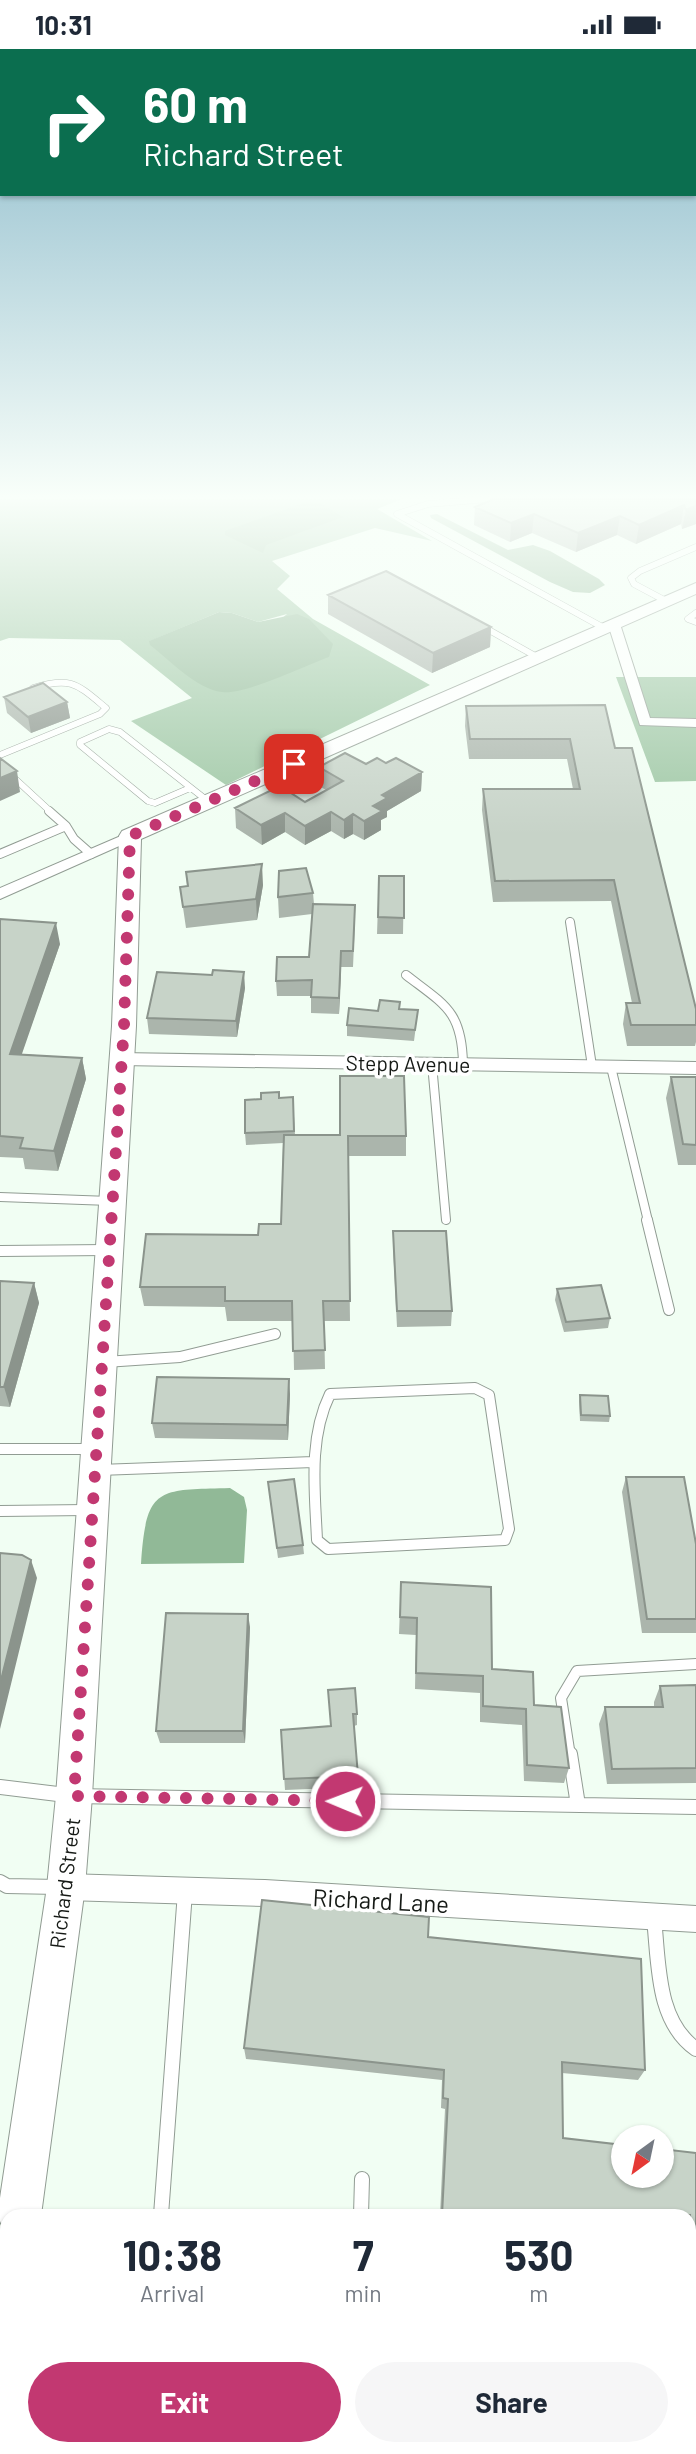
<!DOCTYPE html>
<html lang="en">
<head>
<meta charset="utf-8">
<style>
	:root { --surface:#fff; --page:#f6f6f7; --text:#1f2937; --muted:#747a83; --accent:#c23871 }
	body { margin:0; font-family:Barlow,sans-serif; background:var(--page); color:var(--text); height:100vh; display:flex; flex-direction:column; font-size:26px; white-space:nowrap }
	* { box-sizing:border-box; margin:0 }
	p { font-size:23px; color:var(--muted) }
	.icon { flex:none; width:38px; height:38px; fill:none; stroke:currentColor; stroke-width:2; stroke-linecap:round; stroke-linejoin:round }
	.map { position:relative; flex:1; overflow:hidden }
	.side { position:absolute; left:0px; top:2160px; width:696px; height:247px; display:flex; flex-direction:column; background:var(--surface); border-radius:21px 21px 0 0; box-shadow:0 2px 5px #0004 }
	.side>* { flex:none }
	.top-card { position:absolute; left:0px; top:0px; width:696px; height:147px; box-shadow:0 2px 5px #0004; background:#0b6e4f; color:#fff; overflow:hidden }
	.needle { width:46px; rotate:213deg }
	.buttons { position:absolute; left:611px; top:2076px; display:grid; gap:14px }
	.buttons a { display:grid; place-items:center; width:63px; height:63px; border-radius:50%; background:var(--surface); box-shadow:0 2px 5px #0004; font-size:35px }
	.pin { position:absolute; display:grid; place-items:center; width:60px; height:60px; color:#fff; margin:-30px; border-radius:14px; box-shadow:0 4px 10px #0006 }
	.me { position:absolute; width:77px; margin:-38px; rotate:271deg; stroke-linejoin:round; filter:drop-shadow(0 0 5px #0008) }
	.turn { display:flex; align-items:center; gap:24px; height:147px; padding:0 28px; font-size:32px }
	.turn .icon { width:91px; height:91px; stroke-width:2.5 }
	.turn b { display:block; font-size:49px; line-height:60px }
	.eta { display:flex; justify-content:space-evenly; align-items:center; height:119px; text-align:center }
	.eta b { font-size:42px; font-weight:700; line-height:49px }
	.button { display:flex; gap:14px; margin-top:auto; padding:14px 28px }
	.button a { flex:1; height:80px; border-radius:42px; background:var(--accent); color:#fff; font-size:28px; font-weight:700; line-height:80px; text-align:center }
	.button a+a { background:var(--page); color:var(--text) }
	.status { display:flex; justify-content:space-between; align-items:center; height:49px; padding:0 35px; background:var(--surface); direction:ltr }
	.status svg { height:19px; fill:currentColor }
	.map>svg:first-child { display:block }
</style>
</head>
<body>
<div class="status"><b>10:31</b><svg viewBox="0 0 49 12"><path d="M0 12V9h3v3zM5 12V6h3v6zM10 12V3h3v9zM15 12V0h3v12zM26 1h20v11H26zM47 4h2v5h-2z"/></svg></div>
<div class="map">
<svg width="696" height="2405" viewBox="0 0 696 2405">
	<rect width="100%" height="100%" fill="#f1fef3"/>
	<path fill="#9fc7a5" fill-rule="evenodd" d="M0,450H402L377,460L432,492L375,479L272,512L290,527L277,540L313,570L430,636L226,736L131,672L192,649L120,591L9,589L0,592ZM219,563L232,564L258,573L287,565L203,636L150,592Z
		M616,628H696V732L655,733Z"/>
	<path fill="#91b997" d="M307,453L320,454L343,468L266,496L263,504L225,486V482Z
		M437,465L508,501L533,496L550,502L599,530L605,536L590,544L573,543L550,533L431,469L430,466Z
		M219,563L232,564L258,573L297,565L309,570L333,595L329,608C306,616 243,647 222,643C196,640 170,611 150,596L149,592Z
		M230,1439L244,1448L247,1461L244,1514L141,1515C146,1437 158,1441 230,1439Z"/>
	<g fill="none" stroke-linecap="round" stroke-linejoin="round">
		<defs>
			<path id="lane-far3" d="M488,450L428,455L397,465L604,579
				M666,552L634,535L631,529L640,522L696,498
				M696,564L688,570L696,573
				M480,576L537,608
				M0,706L100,665L106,659C77,635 71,627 33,639
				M0,716L51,763
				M190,739L155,754L148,752L80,696V693L109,680L120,683L209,753"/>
			<path id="lane-far2" d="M49,762L66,777
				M0,805L66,777L74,790L91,805
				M570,873L592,1017
				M406,926C445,956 462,962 463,1015
				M432,1015L446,1171
				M611,1018L648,1172
				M0,1148L110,1152"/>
			<path id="lane-far1" d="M647,1171L669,1261
				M0,1202L107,1201
				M105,1313L180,1308L275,1285
				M475,1339L489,1346L509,1480L505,1491L328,1500L317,1491C315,1443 308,1390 330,1345Z
				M0,1400H92
				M99,1421L313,1413
				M0,1462L87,1461
				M570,1707L561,1649L577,1622L696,1615"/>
			<path id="lane" d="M570,1705L578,1756
				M0,1738L74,1747L696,1758
				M0,1833L7,1837L58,1838
				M654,1870C659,1914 656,1972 696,2000
				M161,2166L185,1843
				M361,2166L362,2130
				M0,2389H7
				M280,2399L429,2405"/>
			<path id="street" d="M614,571L620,575L650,669L696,670V678L640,676L608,575Z
				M130,783L137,787L135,790L0,850V839Z
				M120,1004L696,1013V1025L120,1016L111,1010Z
				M66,1825L265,1831L696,1857V1883L265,1857L66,1851L57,1847L53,1838L57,1829Z"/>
			<path id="secondary" d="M696,534V545L141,790L136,977L92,1747L85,1838L41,2166H7V2183L4,2181L0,2172V2149L47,1838L56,1747L112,977L119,787L122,782Z
				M7,2225V2316L0,2319V2228Z"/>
		</defs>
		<use href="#lane-far3" stroke="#919c93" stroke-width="7"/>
		<use href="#lane-far2" stroke="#919c93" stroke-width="10"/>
		<use href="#lane-far1" stroke="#919c93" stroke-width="12"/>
		<use href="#lane" stroke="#919c93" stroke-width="16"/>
		<use href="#street" stroke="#919c93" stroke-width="2"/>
		<use href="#secondary" stroke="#919c93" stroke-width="2"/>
		<use href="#lane-far3" stroke="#fff" stroke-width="6"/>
		<use href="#lane-far2" stroke="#fff" stroke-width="8"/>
		<use href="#lane-far1" stroke="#fff" stroke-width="10"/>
		<use href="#lane" stroke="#fff" stroke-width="14"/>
		<use href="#street" fill="#fff" fill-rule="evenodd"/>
		<use href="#secondary" fill="#fff" fill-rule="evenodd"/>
	</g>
	<path fill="#abb5ac" d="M492,450H696V475L682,480L681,475L636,495L617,486L576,503L532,484L510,493L474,476L475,458Z
		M328,546L491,578L490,598L432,624L328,565Z
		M4,648L67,653L70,669L31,684L7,664Z
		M466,657L615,699L696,960V993L695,997H627L623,975L626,954H632L611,852L493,853L482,761L483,740H573L567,710H469L465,677Z
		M386,714L422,723L421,742L387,762V768L381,771V781L364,791L353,785L344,790L331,782L305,796L285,783L262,796L236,779L235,759L305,753L326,741L319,737V718Z
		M186,823L263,836L257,871L186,879L180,838L187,837Z
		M379,827H404L403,885H377Z
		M313,844L314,855L355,872L353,918H341L339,965L311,964V947H277L276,932L309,908L312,865L279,869L278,848Z
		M0,870L60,895L21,1005L82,1009L86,1030L58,1122L25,1120L23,1109L0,1108Z
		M245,939L237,988L149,985L147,969Z
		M400,953V960L418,961L414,992L347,987V976Z
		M671,1028H696V1116H678L666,1049Z
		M293,1048L295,1086L406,1087V1107H348L350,1272H324L325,1320L294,1321L293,1272H227L225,1258L144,1257L140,1238L281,1175L283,1094L246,1096L245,1084L279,1049Z
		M393,1182L452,1262L451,1277L397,1278L393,1198Z
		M0,1232L34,1234L39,1254L10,1358L0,1357Z
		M557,1240L610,1269L608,1279L564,1283L555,1251Z
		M290,1345L288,1391L155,1389L152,1374Z
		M580,1346L610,1367L609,1373L580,1372L579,1352Z
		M626,1428L696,1495V1584H642L622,1443Z
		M269,1443L303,1496L304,1505L278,1509Z
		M401,1533L492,1620L534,1656L569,1719L564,1734L524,1732L522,1676L480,1673V1644L415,1640L416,1586L399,1585Z
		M250,1578L245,1694H160L156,1682Z
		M696,1636V1734L607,1735L599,1675L605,1658H654V1653L660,1637Z
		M328,1641L357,1665V1676L354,1677L358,1727V1738L285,1741L281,1681L331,1677Z
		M428,1888L645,2021L638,2031L562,2024L563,2089L696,2104V2233L690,2232V2166H440L445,2060L441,2059L442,2031L246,2010L244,1999Z"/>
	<path fill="#8b948c" d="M684,456L681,475L636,495L639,476Z
		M696,457V475L682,480L686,461Z
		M534,465L532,484L510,493L511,474Z
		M620,467L617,486L576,503L578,484Z
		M491,578L490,598L432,624L433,604Z
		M67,653L70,669L31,684L28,668Z
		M17,722L20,743L0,752V729Z
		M422,723L421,742L387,762V768L381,771V781L364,791V772L373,757L382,746Z
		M331,763V782L305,796V777Z
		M285,764V783L262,796L261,776Z
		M353,765V785L344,790V771Z
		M262,815L263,836L257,871L256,850Z
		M56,874L60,895L15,1025L10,1005Z
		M341,902V918L339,965V949Z
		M244,923L245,939L237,988L236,972Z
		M82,1009L86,1030L58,1122L54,1102Z
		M34,1234L39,1254L10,1358L4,1338Z
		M289,1330L290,1345L288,1391L287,1376Z
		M31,1511L37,1529L0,1680V1635Z
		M248,1565L250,1578L245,1694L243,1682Z"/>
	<path fill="#c7d3c8" stroke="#8b948c" stroke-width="2" d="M494,450H696V457L686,461L684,456L639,476L620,467L578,484L534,465L511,474L475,458Z
		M386,522L491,578L433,604L328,546Z
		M43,634L67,653L28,668L4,648Z
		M605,656L615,699H632L696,960V976H631L626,954H640L614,831L495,832L483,740H580L570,690H470L466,657Z
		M345,704L366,715L377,709L386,714L396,709L422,723L382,746L387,749L373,757L382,762L364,772L353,765L344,771L331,763L305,777L285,764L261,776L235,759L280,737L305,753L343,732L319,718Z
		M0,709L17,722L0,729Z
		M262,815L256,850L183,858L180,838L188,837L186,823Z
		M306,819L313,844L278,848L279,822Z
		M379,827H404V869L378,868Z
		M313,855L355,856L353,902H341L339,949L311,948L312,931L276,932L277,908H309Z
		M0,870L56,874L10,1005L82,1009L54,1102L20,1099L23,1089L0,1087Z
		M213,921L244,923L236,972L147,969L157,923L212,926Z
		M380,951L400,953L399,960L418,961L415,981L347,976L349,959L378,962Z
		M340,1027H404L406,1087H348L350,1252H323L325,1301L293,1302L292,1252H225V1238H140L146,1185L258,1186L259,1175H281L284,1086H340Z
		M671,1028H696V1096L683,1095Z
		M279,1043V1049L293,1048L294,1082L245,1084V1051L261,1050V1044Z
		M393,1182H446L452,1262H397Z
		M0,1232L34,1234L4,1338H0Z
		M601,1236L610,1269L566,1273L557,1240Z
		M157,1328L289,1330L287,1376L152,1374Z
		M580,1346L608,1347L610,1367L581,1366Z
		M626,1428H684L696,1495V1570H647Z
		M294,1430L303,1496L277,1499L268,1433Z
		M0,1504L22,1506L31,1511L0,1635Z
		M401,1533L491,1538L492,1620L533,1623L534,1656L561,1658L569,1719L527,1716L526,1660L483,1657V1627L416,1624L417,1569L400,1568Z
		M166,1564L248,1565L243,1682H156Z
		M696,1636V1719L612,1720L605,1658H663L660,1637Z
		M355,1639L357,1665H353L358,1727L284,1730L281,1681L331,1677L328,1641Z
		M262,1851L429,1868L428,1888L641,1910L645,2021L562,2013L563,2089L623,2096V2126H662V2100L696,2104V2226L690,2225V2166H442L448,2050L443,2049L444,2021L244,1999Z"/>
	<linearGradient id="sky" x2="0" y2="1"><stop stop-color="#85b6c8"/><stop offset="0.57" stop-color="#f9fffa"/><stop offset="1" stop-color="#f9fffa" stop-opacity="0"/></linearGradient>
	<rect width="696" height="786" fill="url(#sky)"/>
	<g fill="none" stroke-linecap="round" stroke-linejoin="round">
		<path stroke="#c23871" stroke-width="12" stroke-dasharray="0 21.6" d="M294,715L130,787L124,977L74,1747L345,1752"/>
	</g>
	<g text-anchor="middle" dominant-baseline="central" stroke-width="7" stroke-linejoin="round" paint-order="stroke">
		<g font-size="21" fill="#151915" stroke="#fff">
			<text transform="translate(408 1014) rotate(1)">Stepp Avenue</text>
			<text transform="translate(64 1834) rotate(-83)">Richard Street</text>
		</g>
		<g font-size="24" fill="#151915" stroke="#fff">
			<text transform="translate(381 1851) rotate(3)">Richard Lane</text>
		</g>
	</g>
</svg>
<div class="buttons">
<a><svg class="needle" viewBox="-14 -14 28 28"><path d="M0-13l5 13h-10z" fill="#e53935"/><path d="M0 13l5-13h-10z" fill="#747a83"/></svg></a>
</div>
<div class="pin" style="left:294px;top:715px;background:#d93025"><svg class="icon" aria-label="arrive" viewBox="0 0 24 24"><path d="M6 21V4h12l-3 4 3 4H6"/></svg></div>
<svg class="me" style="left:345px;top:1752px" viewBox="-20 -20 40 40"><circle r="17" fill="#c23871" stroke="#fff" stroke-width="3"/><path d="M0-11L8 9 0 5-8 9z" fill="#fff"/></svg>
<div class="top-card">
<div class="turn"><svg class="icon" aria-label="right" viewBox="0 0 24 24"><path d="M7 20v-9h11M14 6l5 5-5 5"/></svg><div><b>60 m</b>Richard Street</div></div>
</div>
<section class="side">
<div class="eta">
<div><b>10:38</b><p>Arrival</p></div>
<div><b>7</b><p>min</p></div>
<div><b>530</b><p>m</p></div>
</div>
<div class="button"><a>Exit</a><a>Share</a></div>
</section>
</div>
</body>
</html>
